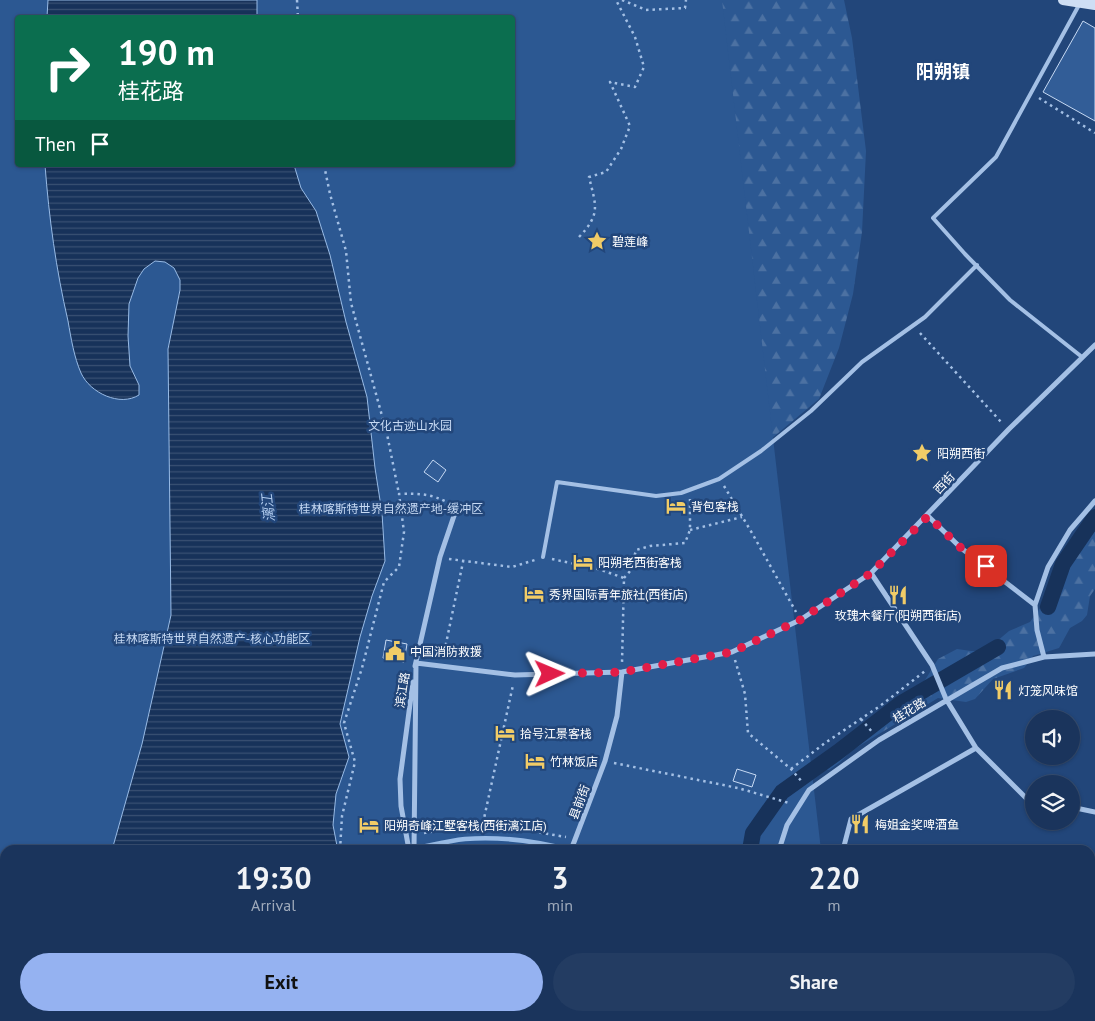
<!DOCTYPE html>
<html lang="en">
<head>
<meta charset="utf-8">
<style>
	:root { --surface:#1a345c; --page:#233c62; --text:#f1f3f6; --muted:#9faabb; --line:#384f72; --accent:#95b2f1 }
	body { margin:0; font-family:"PT Sans","Noto Sans SC",sans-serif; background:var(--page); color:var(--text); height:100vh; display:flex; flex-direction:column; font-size:19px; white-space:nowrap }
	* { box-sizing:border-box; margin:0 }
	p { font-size:16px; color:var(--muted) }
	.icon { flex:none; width:28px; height:28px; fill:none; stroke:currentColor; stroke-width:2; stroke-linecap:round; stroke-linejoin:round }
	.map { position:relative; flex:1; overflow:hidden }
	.sheet { position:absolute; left:0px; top:845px; width:1095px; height:176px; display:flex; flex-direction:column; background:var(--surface); border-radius:15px 15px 0 0; box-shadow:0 1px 4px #0004,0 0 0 1px var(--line) }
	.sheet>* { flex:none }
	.guide { position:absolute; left:15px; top:15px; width:500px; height:152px; border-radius:5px; box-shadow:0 1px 4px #0004,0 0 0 1px var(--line); background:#0b6e4f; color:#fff; overflow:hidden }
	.buttons { position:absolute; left:1025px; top:710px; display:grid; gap:10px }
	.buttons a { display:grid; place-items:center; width:55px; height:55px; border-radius:50%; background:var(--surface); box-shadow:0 1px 4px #0004,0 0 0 1px var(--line); font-size:25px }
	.pin { position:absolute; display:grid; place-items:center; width:42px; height:42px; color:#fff; margin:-21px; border-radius:10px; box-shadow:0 2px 8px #0006 }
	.me { position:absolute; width:55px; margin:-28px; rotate:89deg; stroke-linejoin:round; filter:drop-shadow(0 0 4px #0008) }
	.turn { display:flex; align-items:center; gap:18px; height:105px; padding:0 20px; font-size:22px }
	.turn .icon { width:65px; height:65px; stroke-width:2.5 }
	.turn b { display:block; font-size:35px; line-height:42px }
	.then { display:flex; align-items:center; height:48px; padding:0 20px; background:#0003; gap:10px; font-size:19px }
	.eta { display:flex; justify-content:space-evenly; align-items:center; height:85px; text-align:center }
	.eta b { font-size:30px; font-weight:800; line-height:35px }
	.action { display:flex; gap:10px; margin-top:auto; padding:10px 20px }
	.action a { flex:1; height:58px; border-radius:30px; background:var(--accent); color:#111; font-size:20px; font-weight:800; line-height:58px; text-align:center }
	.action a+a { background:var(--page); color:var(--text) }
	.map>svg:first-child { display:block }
</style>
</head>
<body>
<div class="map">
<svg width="1095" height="1021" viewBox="0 0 1095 1021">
	<defs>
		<pattern id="forest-firs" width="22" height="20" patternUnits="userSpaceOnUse" patternTransform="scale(1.25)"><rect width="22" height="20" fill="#2c5892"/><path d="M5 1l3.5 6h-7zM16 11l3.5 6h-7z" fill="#4c71a2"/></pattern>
		<pattern id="water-rules" width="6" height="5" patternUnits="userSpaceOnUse" patternTransform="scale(1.25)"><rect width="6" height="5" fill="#17325a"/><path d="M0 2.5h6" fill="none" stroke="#3a5173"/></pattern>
	</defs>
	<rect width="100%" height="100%" fill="#22467a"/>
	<path fill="url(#forest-firs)" d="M257,0H844L852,38L866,151L862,232L853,294L839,348L819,399L771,439L512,165V18H257Z
		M1079,530L1095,532V589L1090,596L1087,615L1082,621L1070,628L1059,648L1033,656L1024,668L993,679L975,699L966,702L938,698L851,751L839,763L829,770L824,769V766L894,714L922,685L938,659L957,649L971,651H981L996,642L1009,631L1030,622L1041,607L1054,574Z"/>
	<path fill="#2c5892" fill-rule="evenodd" d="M0,0H722L821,850H5V1016H840L841,1021H0ZM18,18H512V165H18Z"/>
	<path fill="url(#water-rules)" stroke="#98bbe6" d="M48,0H257V17H47Z
		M45,165H294L301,188L316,211L330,255L346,322L367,397L375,468L382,513L385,561L372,596L360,637L340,724L349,757L336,794L333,825L337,846L340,850H112L142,744L171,615L168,349L180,290V280L174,268L165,262L155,261L144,269L138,278L129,304L128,336L130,366L139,385V395C120,407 90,393 81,373C74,357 71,338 68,321C56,269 49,218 45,165Z
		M50,1016H292L290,1021H47Z"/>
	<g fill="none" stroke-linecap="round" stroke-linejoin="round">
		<path stroke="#98bbe6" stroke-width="4.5" d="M411,849C428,846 447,841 465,839C500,836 535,841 570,850
			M1090,865L1095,863"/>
		<path stroke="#17325a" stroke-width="16" d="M1048,607L1063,564L1095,517
			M750,850L753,833L782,792L838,752L900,704L998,647"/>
	</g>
	<path fill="#325d97" stroke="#c7daf4" d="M1083,21L1095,28V121L1043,92Z
		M433,460L446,470L438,482L424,472Z
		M386,640L407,644L404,662L383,658Z
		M737,769L756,775L752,787L733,781Z
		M740,1016H874L873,1021H739Z"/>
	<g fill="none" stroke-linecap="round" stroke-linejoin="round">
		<path stroke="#a4c0e5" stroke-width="2.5" stroke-dasharray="2.5 4" stroke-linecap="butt" d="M297,0L298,18
			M622,0L646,10L685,8L686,0
			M1039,98L1095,133
			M324,165L330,194L346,251L351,303L387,434L399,494
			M579,237C601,214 596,206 589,177L606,172L621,149L630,126L610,82L635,87L644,67L635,37L616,0
			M920,333L1002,423
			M724,486L752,533L796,612
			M690,530L742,517
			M449,559L512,567L535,560
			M552,559L598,569L624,578L622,663
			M624,578L631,570L636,550L650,546L685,543L690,530V499
			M443,658L463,562
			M735,660L745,694L748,733L791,769L803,783
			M861,719L873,733
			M614,763L738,788L789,803
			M791,769L825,743L880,706L925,671
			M483,823L513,685
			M424,833L483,823L566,837
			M340,850L342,816L355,762L344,723L362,668L384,582L399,567L404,532L399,494C418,493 432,494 449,503
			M307,1021L309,1016
			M734,1021L735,1016"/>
		<path stroke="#a4c0e5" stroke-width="4" d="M1079,5L996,157L933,218L965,254L1010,300L1082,357
			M543,557L557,482L656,496L681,493L719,479L761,451L811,411L862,362L925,317L977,265
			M941,1016L947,1021"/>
		<path stroke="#a4c0e5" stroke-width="5" d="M928,516L961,548L1035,605
			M871,573L932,665L946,699L976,748L1026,798L1034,799
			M1044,657L1037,630L1035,605L1048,567L1070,530L1095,501
			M415,666L440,557L457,507
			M1071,807L1095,812
			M409,850L401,806L400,779L413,682
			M414,850L416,663L515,675L622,672L732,652L753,642L800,620L871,573L1009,429L1095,345
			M571,850L605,761L617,716L622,672
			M779,850L787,825L809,790L879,740L1002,668L1044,657L1095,654
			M843,850L851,819L976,748
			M375,1021L377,1016
			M528,1021L529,1016
			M887,1021L888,1016"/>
		<path stroke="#cedef4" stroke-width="10" d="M1063,0L1095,5
			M1090,933L1095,931"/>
	</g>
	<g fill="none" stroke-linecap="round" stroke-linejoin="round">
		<path stroke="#e11d48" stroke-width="9" stroke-dasharray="0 16.2" d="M550,674L622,672L732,652L800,620L871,573L928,516L961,548L986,566"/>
	</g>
	<defs>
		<symbol id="sight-bare" viewBox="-9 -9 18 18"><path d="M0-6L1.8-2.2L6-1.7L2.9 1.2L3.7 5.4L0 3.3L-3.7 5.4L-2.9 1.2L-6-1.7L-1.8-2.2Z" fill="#f1cc67" stroke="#22467a" stroke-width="2.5" paint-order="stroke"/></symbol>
		<symbol id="hotel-bare" viewBox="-9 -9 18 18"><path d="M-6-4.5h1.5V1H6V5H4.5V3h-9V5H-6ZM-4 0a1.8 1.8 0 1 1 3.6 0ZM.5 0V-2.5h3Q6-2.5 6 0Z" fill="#f1cc67" stroke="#22467a" stroke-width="2.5" paint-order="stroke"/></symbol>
		<symbol id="restaurant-bare" viewBox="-9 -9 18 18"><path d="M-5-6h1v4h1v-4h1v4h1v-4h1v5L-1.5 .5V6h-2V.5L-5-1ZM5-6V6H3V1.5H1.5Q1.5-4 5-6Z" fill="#f1cc67" stroke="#22467a" stroke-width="2.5" paint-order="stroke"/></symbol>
		<symbol id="civic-bare" viewBox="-9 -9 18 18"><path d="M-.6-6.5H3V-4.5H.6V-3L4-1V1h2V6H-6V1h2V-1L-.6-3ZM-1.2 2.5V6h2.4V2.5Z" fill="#f1cc67" stroke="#22467a" stroke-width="2.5" paint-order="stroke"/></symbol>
	</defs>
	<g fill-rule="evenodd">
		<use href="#sight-bare" x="583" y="227" width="28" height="28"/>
		<use href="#sight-bare" x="908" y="439" width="28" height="28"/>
		<use href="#hotel-bare" x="662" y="492" width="28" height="28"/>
		<use href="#hotel-bare" x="569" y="548" width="28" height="28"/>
		<use href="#hotel-bare" x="520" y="580" width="28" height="28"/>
		<use href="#restaurant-bare" x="884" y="581" width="28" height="28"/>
		<use href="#civic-bare" x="381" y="637" width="28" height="28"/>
		<use href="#restaurant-bare" x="989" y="676" width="28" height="28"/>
		<use href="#hotel-bare" x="491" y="719" width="28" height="28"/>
		<use href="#hotel-bare" x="521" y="747" width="28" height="28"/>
		<use href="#restaurant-bare" x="846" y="810" width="28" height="28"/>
		<use href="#hotel-bare" x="355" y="811" width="28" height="28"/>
	</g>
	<g text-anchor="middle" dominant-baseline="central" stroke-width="5" stroke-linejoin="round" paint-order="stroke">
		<g font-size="12" fill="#fff" stroke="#22467a" text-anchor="start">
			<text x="612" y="241">碧莲峰</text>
			<text x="937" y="453">阳朔西街</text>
			<text x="691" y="506">背包客栈</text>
			<text x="598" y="562">阳朔老西街客栈</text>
			<text x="549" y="594">秀界国际青年旅社(西街店)</text>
			<text x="898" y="615" text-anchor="middle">玫瑰木餐厅(阳朔西街店)</text>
			<text x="410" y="651">中国消防救援</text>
			<text x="1018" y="690">灯笼风味馆</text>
			<text x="520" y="733">拾号江景客栈</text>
			<text x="550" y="761">竹林饭店</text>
			<text x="875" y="824">梅姐金奖啤酒鱼</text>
			<text x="384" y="825">阳朔奇峰江墅客栈(西街漓江店)</text>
		</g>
		<g font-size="12" fill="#c7daf4" stroke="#22467a">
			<text x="410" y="425">文化古迹山水园</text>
			<text x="391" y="508">桂林喀斯特世界自然遗产地-缓冲区</text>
			<text x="212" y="638">桂林喀斯特世界自然遗产-核心功能区</text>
		</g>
		<g font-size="12" fill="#fff" stroke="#22467a">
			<text transform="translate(944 483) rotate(-47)">西街</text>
			<text transform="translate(402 690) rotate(-81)">滨江路</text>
			<text transform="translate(909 710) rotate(-31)">桂花路</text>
			<text transform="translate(579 802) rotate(-69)">县前街</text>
		</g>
		<g font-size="14" font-style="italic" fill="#afcaed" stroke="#22467a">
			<text transform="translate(268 508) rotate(-96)">漓江</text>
		</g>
		<g font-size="18" font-weight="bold" fill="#fff" stroke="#22467a">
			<text x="943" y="71">阳朔镇</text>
		</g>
	</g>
</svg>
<div class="buttons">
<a><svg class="icon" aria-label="sound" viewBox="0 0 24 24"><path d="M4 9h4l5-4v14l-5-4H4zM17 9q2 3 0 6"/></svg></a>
<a><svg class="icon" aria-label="layers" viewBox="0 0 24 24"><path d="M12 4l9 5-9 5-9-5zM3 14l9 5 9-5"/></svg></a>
</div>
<div class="pin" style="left:986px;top:566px;background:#d93025"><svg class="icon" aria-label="arrive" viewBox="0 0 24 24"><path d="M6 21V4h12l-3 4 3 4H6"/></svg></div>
<svg class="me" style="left:550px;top:674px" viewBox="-20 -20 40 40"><path d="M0-17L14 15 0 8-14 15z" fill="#e11d48" stroke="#fff" stroke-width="4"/></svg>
<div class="guide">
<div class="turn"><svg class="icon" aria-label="right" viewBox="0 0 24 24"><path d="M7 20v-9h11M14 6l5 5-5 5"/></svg><div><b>190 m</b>桂花路</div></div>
<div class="then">Then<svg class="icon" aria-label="arrive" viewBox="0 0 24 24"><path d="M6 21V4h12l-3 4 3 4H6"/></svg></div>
</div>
<section class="sheet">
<div class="eta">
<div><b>19:30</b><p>Arrival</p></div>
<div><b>3</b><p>min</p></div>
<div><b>220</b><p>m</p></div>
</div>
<div class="action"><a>Exit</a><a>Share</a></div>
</section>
</div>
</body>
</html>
